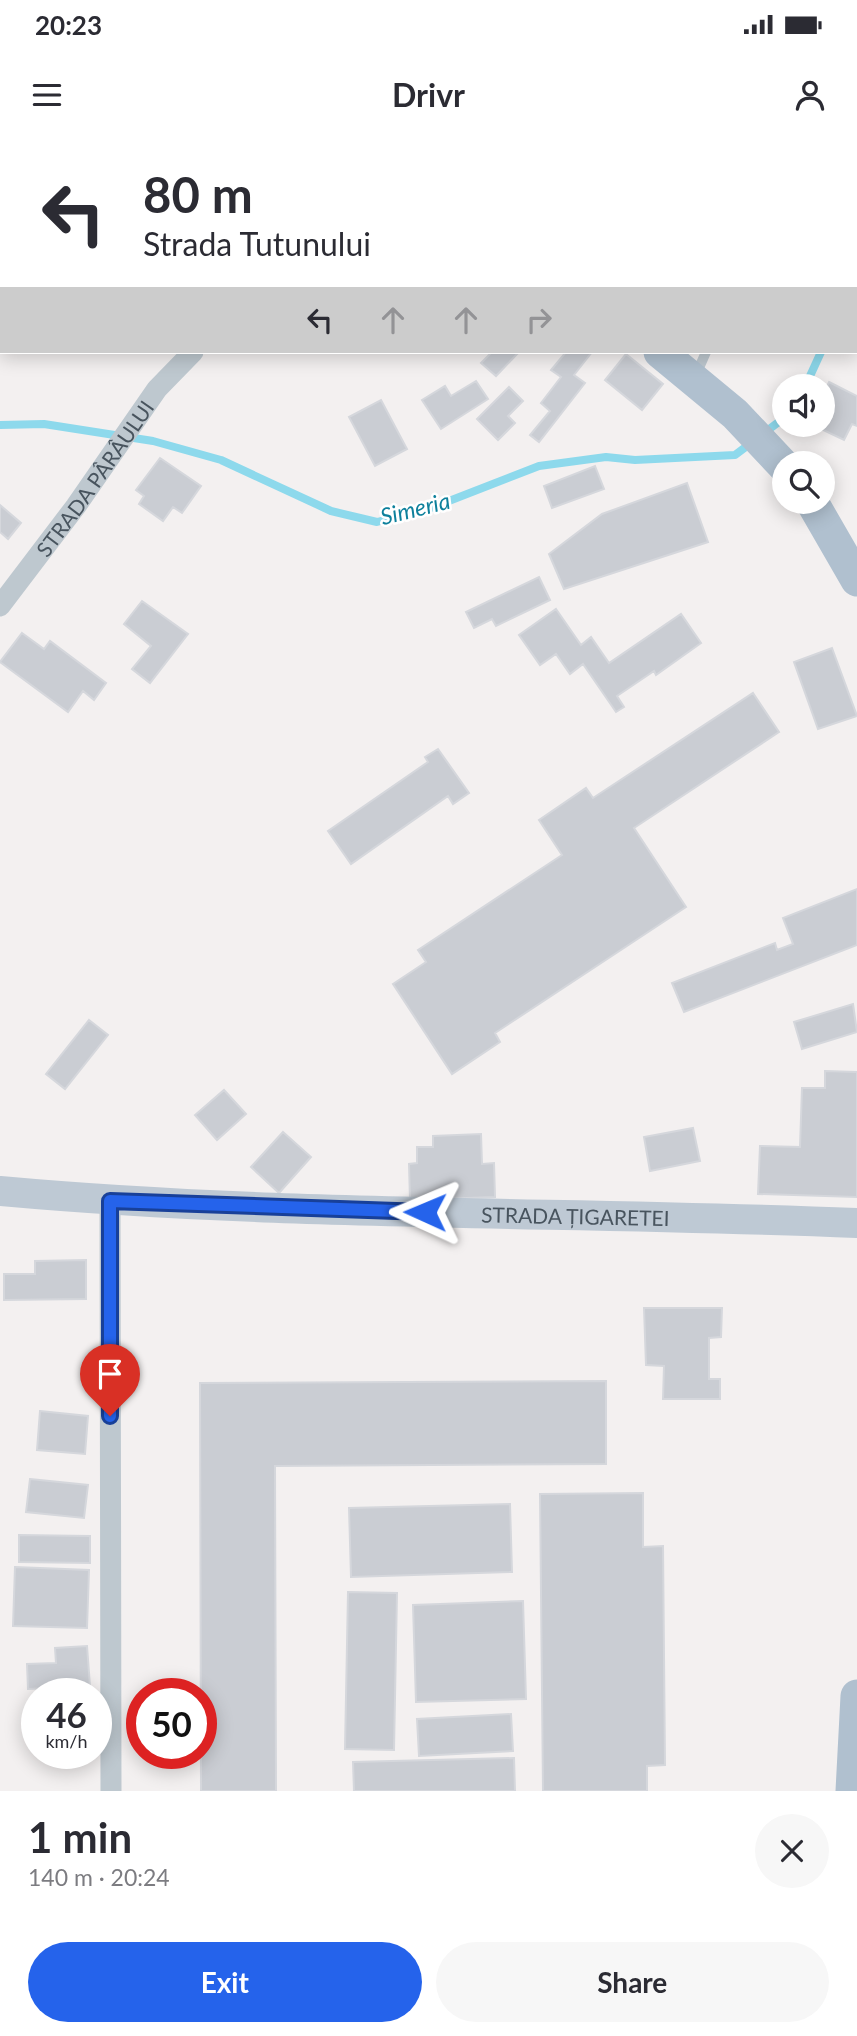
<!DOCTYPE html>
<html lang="en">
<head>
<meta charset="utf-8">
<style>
	:root { --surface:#fff; --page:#f7f7f7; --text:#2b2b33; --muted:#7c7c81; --accent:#2563eb }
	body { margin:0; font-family:Lato,sans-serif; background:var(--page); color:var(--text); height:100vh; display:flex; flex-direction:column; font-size:26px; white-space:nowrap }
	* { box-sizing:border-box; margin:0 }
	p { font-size:23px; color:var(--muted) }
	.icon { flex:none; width:38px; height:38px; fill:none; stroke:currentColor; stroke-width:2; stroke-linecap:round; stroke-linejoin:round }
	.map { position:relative; height:1651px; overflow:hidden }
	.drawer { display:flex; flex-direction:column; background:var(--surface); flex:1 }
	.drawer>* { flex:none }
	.guide { position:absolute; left:0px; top:0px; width:858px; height:214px; box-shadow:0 4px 18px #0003; background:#fff; color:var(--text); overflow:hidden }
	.controls { position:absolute; left:772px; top:234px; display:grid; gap:14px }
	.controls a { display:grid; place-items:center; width:63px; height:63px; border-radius:50%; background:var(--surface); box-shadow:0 4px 18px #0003; font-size:35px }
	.speed { position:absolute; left:21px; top:1538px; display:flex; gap:14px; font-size:35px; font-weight:700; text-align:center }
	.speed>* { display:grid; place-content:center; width:91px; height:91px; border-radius:50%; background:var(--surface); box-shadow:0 4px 18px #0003; line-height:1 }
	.speed small { font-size:18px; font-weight:400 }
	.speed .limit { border:10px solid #d22; background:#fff; color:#111 }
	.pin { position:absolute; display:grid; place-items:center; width:60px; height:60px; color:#fff; margin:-72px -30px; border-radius:50% 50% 50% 0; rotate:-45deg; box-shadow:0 0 7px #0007 }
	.pin .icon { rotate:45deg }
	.me { position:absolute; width:77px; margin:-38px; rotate:271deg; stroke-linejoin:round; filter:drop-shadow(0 0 5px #0008) }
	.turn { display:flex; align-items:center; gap:24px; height:147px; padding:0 28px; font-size:32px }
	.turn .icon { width:91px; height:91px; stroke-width:2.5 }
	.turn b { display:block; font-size:49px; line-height:60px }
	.lanes { display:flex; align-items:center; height:66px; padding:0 28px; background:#0003; justify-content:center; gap:35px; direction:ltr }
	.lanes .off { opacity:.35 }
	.round { display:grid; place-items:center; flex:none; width:74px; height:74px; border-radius:37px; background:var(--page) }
	.summary { display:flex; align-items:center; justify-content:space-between; height:119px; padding:0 28px }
	h1 { font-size:42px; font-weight:700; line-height:52px }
	.primary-button { display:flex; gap:14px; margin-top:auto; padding:14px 28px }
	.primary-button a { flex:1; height:80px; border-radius:42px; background:var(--accent); color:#fff; font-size:28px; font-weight:700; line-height:80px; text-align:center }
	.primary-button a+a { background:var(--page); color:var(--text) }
	.status { display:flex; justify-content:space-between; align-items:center; height:49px; padding:0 35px; background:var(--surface); direction:ltr }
	.status svg { height:19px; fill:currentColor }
	header { display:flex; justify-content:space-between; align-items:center; height:91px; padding:0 28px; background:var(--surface); font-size:32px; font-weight:700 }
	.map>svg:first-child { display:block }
</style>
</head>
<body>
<div class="status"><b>20:23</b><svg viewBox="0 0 49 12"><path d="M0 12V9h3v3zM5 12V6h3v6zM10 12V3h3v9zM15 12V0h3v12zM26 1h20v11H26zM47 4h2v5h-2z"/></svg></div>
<header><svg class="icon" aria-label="menu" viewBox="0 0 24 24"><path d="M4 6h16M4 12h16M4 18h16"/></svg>Drivr<svg class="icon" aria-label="person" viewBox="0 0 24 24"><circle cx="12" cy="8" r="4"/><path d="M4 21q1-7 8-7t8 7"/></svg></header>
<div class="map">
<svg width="857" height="1651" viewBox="0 0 857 1651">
	<rect width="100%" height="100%" fill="#f3f0f0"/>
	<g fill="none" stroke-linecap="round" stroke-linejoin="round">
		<path stroke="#8dd9ec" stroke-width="8" d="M856,119L857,115
			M805,247L821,212
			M0,285L44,284L153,301L221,320L331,371L377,382L431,368L539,326L606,317L635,320L735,315L751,303
			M764,293L784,278"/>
	</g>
	<path fill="#cacdd3" stroke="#d5d7dc" stroke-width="2" d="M492,212H519L496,236L481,223Z
		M566,212H592L574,235L585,243L539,302L530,295L550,271L541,263L561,237L551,230Z
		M626,214L663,244L642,270L605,240Z
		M476,241L488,259L441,289L422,260L445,246L451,256Z
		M829,242L857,256V286L852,284L844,300L819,288L832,261L822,257Z
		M509,247L523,261L508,276L515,283L498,300L477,279Z
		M381,260L407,309L375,326L349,277Z
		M160,318L201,346L182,373L173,367L163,381L139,364L144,356L136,350Z
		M595,326L604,349L552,368L544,346Z
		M687,343L708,402L564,449L549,414L602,374Z
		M0,365L21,383L8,399L0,392Z
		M539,437L550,460L496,486L492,479L474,488L466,472Z
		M142,461L188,494L150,543L132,529L151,506L124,484Z
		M556,469L581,505L591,497L609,523L681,474L701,503L656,535L654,531L617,556L624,567L616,572L583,524L570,534L556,514L540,525L519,495Z
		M22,493L44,509L50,501L106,543L94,560L83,551L68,572L0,522Z
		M832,508L857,576L818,589L794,522Z
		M753,553L779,592L634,688L686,767L495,893L500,902L452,934L393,844L426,822L418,810L562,715L539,680L586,648L593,658Z
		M438,609L469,653L453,664L448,656L351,724L328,691L428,622L425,617Z
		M857,749V805L684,872L672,843L775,803L777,810L793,804L783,778Z
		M853,864L857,892L802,909L794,882Z
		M89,880L108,895L65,949L46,934Z
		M825,931L857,932V1057L758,1054L760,1006L800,1007L802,948H825Z
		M224,950L246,974L217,1000L195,975Z
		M693,988L700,1021L650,1031L644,997Z
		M283,992L311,1017L279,1053L251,1027Z
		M481,994L482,1024L494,1023L495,1057L410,1060L409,1024L417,1023V1007H433V996Z
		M86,1120V1159L4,1160V1134H35V1121Z
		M644,1168H722L721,1197L709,1198V1239H720V1259H663L664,1226L646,1225Z
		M606,1241V1324L275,1326L276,1651H201L200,1243Z
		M40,1271L88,1276L85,1314L37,1310Z
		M30,1339L88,1345L84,1378L26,1372Z
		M643,1353V1407L663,1406L665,1625L647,1626V1651H543L540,1354Z
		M510,1364L512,1432L351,1437L349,1368Z
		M19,1395L90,1396V1423L19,1422Z
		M15,1427L89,1430L87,1488L13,1486Z
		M348,1452L397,1453L394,1610L345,1609Z
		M523,1461L526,1559L416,1562L413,1465Z
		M87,1506L90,1546L28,1549L27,1524L56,1523L55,1508Z
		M511,1574L513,1611L419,1616L417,1579Z
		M514,1618L515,1651H354L353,1622Z"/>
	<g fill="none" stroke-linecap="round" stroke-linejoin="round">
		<path stroke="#bec8cf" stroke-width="10" d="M80,0L81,2
			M763,2L764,0
			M799,2L800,0
			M695,237L706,212"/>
		<g stroke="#bec8cf" stroke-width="21">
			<path id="s1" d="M0,466L76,366L157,249L193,212"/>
			<path d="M110,1061L111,1651"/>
		</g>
		<path stroke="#bec9d4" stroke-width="30" id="s2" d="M0,1051C285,1077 571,1071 857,1083"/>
		<path stroke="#b0c0cf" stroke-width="33" d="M470,0L471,2
			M660,212L735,274L784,326
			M812,362L857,440
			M852,1651L857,1556"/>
	</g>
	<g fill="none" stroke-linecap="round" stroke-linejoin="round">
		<defs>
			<path id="route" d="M110,1276V1061L425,1072"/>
		</defs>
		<use href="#route" stroke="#184099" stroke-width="18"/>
		<use href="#route" stroke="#2563eb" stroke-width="12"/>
	</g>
	<g text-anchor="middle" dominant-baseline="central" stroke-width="5" stroke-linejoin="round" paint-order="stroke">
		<g font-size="21" fill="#48545e" stroke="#fff">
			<text stroke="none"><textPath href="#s1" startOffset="159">STRADA PÂRÂULUI</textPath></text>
			<text stroke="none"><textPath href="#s2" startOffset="576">STRADA ȚIGARETEI</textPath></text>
		</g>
		<g font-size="23" font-style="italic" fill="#0d809c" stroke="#fff">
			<text transform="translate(415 368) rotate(-14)">Simeria</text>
		</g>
	</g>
</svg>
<div class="controls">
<a><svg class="icon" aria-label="sound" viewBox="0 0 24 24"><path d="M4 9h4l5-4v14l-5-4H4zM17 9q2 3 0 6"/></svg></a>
<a><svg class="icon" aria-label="search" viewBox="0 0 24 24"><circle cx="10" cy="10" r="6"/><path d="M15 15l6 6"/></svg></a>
</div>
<div class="speed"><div>46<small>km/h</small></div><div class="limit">50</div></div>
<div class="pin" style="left:110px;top:1276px;background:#d93025"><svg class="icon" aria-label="arrive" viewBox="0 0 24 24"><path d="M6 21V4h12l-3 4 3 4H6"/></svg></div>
<svg class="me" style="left:425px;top:1072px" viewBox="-20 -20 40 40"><path d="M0-17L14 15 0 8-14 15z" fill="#2563eb" stroke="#fff" stroke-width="4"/></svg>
<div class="guide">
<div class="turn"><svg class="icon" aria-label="left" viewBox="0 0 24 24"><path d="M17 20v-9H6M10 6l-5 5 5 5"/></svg><div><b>80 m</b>Strada Tutunului</div></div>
<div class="lanes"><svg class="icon" aria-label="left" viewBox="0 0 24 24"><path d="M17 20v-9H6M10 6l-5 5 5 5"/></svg><svg class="icon off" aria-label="ahead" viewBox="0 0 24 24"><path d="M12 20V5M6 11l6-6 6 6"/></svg><svg class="icon off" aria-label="ahead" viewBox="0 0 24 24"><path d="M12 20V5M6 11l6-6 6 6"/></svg><svg class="icon off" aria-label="right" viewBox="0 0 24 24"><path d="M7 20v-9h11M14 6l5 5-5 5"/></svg></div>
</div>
</div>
<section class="drawer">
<div class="summary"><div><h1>1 min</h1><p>140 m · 20:24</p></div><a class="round"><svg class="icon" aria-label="close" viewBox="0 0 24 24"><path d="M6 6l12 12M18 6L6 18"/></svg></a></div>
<div class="primary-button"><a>Exit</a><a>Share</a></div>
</section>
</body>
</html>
